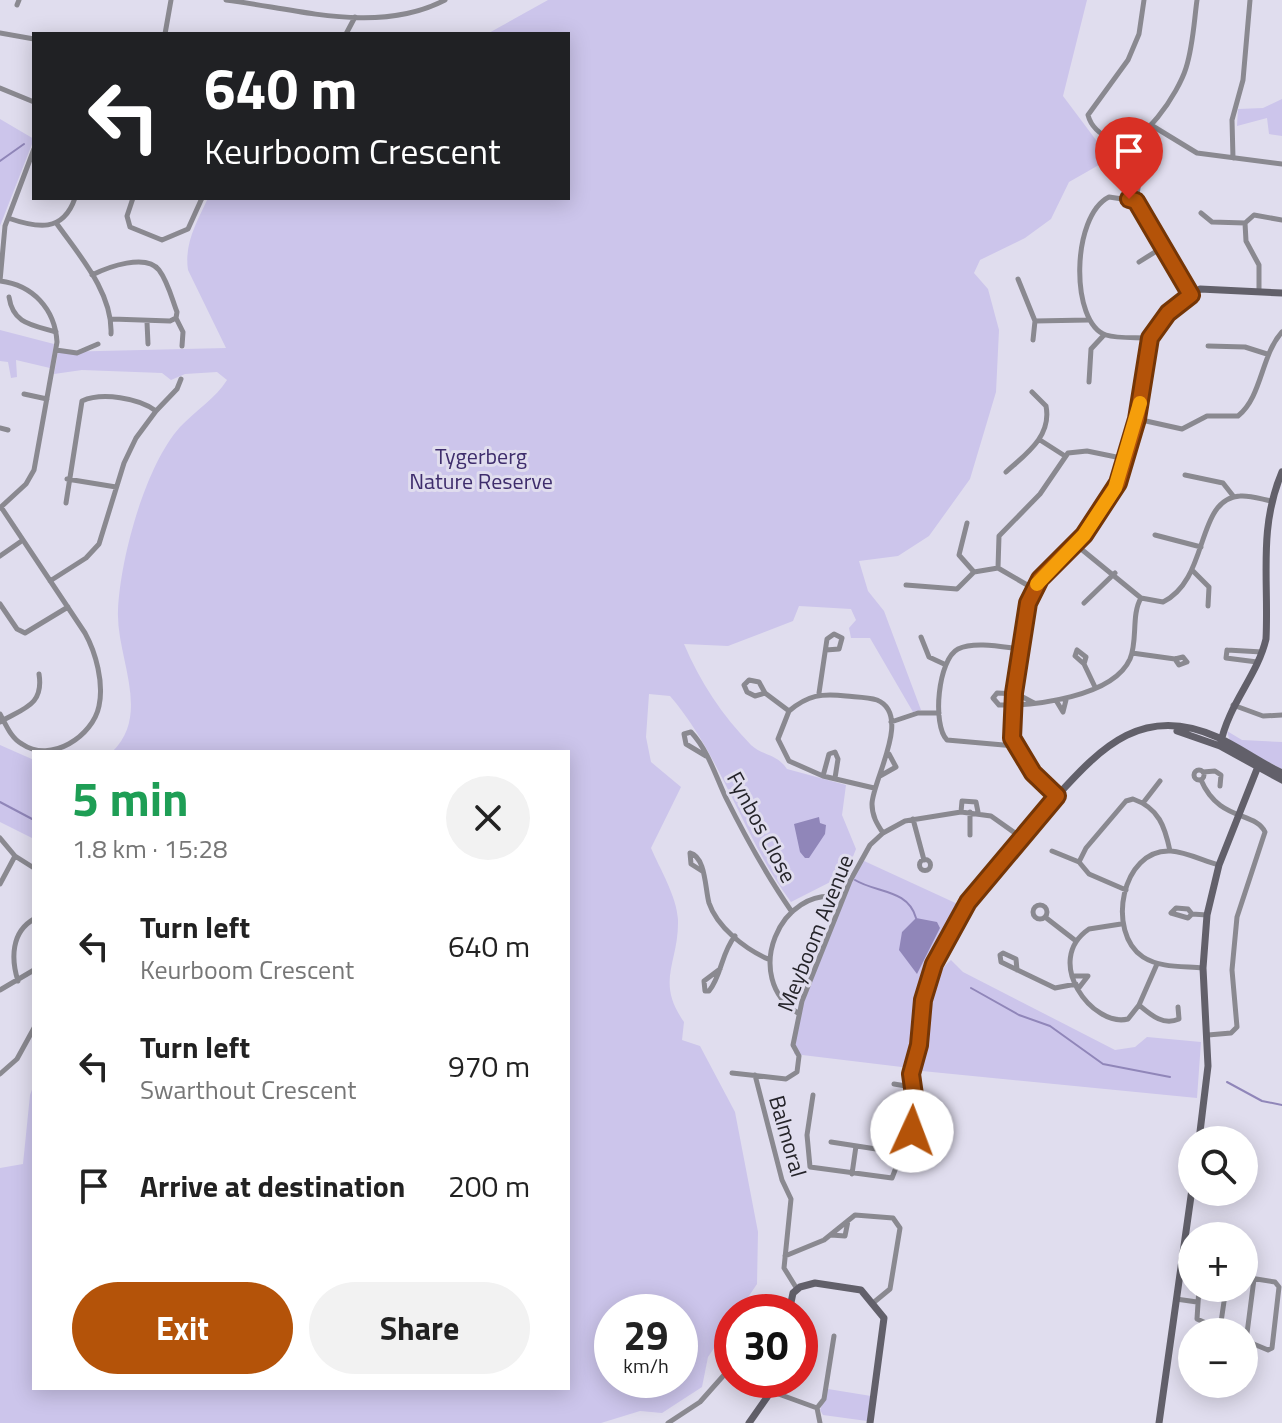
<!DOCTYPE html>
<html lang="en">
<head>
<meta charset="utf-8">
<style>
	:root { --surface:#fff; --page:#f2f2f2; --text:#222; --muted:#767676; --accent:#b45309 }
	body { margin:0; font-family:"Titillium Web",sans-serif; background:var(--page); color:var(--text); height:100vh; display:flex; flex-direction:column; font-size:30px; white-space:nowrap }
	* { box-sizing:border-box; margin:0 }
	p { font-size:26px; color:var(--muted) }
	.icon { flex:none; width:44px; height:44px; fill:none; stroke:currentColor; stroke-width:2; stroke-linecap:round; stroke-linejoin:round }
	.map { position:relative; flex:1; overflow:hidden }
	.sheet { position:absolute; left:32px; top:750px; width:538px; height:640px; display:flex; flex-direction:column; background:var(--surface); border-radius:0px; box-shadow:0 4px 20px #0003 }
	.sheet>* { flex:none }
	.banner { position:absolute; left:32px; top:32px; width:538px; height:168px; border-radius:0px; box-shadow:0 4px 20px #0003; background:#202124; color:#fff; overflow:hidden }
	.controls { position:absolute; left:1178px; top:1126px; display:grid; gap:16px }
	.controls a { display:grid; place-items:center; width:80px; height:80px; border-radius:50%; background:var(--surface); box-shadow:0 4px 20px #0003; font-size:40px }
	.speed { position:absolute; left:594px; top:1294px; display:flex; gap:16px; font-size:40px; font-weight:700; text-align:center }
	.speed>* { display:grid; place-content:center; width:104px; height:104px; border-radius:50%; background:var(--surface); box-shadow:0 4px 20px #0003; line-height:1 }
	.speed small { font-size:20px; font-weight:400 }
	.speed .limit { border:12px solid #d22; background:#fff; color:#111 }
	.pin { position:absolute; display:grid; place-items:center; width:68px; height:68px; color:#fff; margin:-82px -34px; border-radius:50% 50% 50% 0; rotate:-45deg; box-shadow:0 0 8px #0007 }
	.pin .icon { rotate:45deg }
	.me { position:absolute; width:88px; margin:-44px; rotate:2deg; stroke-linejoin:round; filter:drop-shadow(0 0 6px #0008) }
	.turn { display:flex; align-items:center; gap:28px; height:168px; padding:0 40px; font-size:36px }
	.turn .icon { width:104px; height:104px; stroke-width:2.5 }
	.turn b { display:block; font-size:56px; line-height:68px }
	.round { display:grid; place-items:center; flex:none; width:84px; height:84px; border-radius:42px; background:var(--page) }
	.head { display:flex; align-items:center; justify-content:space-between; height:136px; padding:0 40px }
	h1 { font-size:48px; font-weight:700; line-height:60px; color:#1e9e55 }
	.primary-button { display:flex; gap:16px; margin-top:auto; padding:16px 40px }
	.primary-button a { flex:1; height:92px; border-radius:48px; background:var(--accent); color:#fff; font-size:32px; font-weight:700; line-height:92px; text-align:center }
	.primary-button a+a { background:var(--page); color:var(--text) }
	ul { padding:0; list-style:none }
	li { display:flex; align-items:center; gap:24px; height:120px; padding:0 40px }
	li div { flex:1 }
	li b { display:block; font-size:30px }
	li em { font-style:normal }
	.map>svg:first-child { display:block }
</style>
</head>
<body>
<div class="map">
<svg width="1282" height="1423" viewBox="0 0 1282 1423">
	<rect width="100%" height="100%" fill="#e0ddee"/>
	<path fill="#ccc5eb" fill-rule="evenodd" d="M548,0H1087L1063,96L1096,140L1120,153L1069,182L1051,219L1025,238L980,260L974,273L988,289L999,330L996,392L970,479L929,536L898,556L859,561L868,591L884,611L921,710L913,712L870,638H851L849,628L856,620L851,609L799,606L793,621L728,646L684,644C700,682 722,715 751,745C763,756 777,754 787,769L846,785L842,815L856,849L846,874L791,902C743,838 722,756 670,696L649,694L646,737L651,762L681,787L651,848C660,869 677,897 678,920C679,963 655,981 684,1022L682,1040L700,1046L735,1112L758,1232L757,1284L738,1312H732V1322L708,1357L702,1387L662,1413L640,1411L601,1423H0V1168L23,1164L30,1095L34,1084V1388H568V752H112C152,714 116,657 118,611C120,559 145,466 180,427C195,411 216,398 227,380L217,372L185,374L171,380L162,373L82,370L54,374L58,352L226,348L188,270C184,243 197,222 208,198H568V34H487ZM612,1312H680V1380H612Z
		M1282,99V136L1269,134L1267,118L1237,126L1238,109L1263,108Z
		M0,119L34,139L0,226Z
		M0,330L54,344L50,368L16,360L17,377L11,378L8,362L0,361Z
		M1227,731L1242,740L1282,742V769L1230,742Z
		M0,745L34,760V839L0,822Z
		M862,860L962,906L928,969L910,1068L794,1054C798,995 834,913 862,860Z
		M951,960L963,972L1115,1050L1135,1047L1147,1037L1201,1042L1197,1098L922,1071C926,1036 923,984 951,960Z
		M828,1389L871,1396L867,1421L823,1415L820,1410Z"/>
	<path fill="#9086b9" d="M819,817L820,823L826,825L825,834L809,858H805L800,852L794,824Z
		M916,918L937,922L940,928L917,974L899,950L902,932Z"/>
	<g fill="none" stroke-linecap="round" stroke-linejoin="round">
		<path stroke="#9086b9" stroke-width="2" d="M0,161L24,144
			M0,802L34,820
			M855,880C876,893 908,889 916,918
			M971,988L1019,1015L1050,1026L1103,1064L1170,1077
			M1227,1082L1262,1101L1282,1105"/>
		<path stroke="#8a8990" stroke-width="5" d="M226,0C297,9 378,35 445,0
			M1144,0L1139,34L1128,60L1088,115C1091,127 1101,135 1113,140C1142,152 1179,91 1186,68C1193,46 1194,22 1197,0
			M17,5L19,0
			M0,33L34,39
			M165,34L171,0
			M346,34L355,17
			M0,88L34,102
			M1151,125L1197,153L1282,164
			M1233,158L1232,120L1243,80L1250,0
			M133,198L127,216L130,227L162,240L188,229L202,198
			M1136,201L1140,175
			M1201,213L1212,222L1245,223
			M8,218C37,228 63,233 75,198
			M57,224C79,255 113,293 111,334
			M1139,262L1163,247
			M92,275C108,267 146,253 159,270C168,282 172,299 177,312L176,318L170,321L112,319
			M1018,279L1035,321L1033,340
			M0,281C33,285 55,309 57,342L34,470L26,484L0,508
			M0,281L5,226L34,149
			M1259,291V265L1246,241L1245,223L1254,215L1282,220
			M9,297C13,324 32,325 56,332
			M176,318L183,332L182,346
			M1035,321L1088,320
			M147,322L148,344
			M1150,338C1137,337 1118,339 1106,335C1070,323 1071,216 1109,197L1136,201L1191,295
			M1208,346L1245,347L1267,354
			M56,350L77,353L98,344
			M1089,382L1091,349L1104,335
			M24,394L47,399
			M1137,419L1182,429L1207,416H1238C1262,397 1261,355 1282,332
			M0,428L8,430
			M1040,440L1065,456
			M1006,472C1026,454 1052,436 1046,406L1032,392
			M1185,475L1223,483L1234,497
			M67,479L116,487
			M66,503L82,401C102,392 139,398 156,411
			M967,523L959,555L974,572
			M1155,535L1201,547
			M1075,544L1141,598L1163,602C1210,579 1195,499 1240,496C1249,495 1261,499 1271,501
			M0,556L23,540
			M998,568L999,536L1040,494L1068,453L1087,451L1126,459
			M998,568L1034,589
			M1193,571L1209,587L1208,606
			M974,572L998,568
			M50,581L86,558L99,544L124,463L136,438L156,411L177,389L181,379
			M906,585L957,589L974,572
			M1084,603L1115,573
			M0,604L17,629L25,633L68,607
			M921,637L929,657L944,664
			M1227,650L1226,658L1257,662
			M1227,650L1262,652
			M1132,653L1175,659L1183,657L1187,662L1179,665L1175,659
			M1084,664L1086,657L1077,650L1075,656L1084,664L1095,687
			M765,693L755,696L747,692L744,685L749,680L759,682L765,693L789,711
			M819,693L827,639L834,634L842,638L839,649L826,650
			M1057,702L1063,712L1066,700
			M1034,703L1017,694L997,693L993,698L999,705C1034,706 1113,697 1130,659C1138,640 1131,615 1141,598
			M1233,705L1263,716L1282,715
			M0,714C6,725 11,738 22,744C51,764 93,736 99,706C104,683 96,653 85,633L1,507
			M0,722C24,708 44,705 39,674
			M891,722L918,713H939
			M1015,746L947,740C932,725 938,659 958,649C974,641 1003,647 1020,649
			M706,756L686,744L684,734L691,732C708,750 716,777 726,798C746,838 767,876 792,912
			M1194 775a5 5 0 1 1 10 0a5 5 0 1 1-10 0Z
			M1203,772L1215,771L1221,775L1220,786
			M823,776L829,754L835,752L838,759L835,778
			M880,776L896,767L889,754
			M1201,780C1219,822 1255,811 1265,832L1237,917L1232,970L1237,1027L1231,1033L1208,1035
			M874,788L823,776L789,761L778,739L789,711C808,695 822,693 846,696C855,697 868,697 877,700C913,715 872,781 872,804C872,816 877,824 883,833
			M1143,803L1160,781
			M961,812L962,801L976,802L978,812
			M970,812V835
			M913,819L924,860
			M0,838L15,856L34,868
			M1052,851L1079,862
			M690,853C706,857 705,889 709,903C717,927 745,949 768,959
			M690,853L691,864L702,871
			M919.5 865a5.5 5.5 0 1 1 11 0a5.5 5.5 0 1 1-11 0Z
			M1079,862L1086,848L1126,801L1133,799C1159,808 1165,827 1170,851
			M1079,862L1089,874L1126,890
			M0,884L15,856
			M1033 912a7 7 0 1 1 14 0a7 7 0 1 1-14 0Z
			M1171,913L1188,918L1192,914L1207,915
			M1171,913L1176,908L1188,909L1192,914
			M1045,917L1076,941
			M1121,924L1089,929C1042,961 1093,1028 1128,1019L1139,1005L1157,964
			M1203,968C1183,966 1160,968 1143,957C1106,933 1121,848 1171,851C1186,852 1204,861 1219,865
			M720,969L704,981L705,991H709C722,975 721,953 735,936
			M1017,970L1016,959L1003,953L1000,955L1001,962L1055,988L1076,984
			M1073,976H1088L1078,989
			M18,981C11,959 11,932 34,919
			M0,990L34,970
			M1139,1005C1151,1015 1163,1026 1179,1019L1178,1007
			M798,1013C741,979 779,883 843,898
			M732,1073L786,1079L797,1072L799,1056L793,1045L802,1001L850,881L870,845L883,833L905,821L961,812L991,816L1022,838
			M0,1074L17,1059L34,1028
			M755,1075L782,1180L791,1199L784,1268L797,1289
			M894,1084L912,1087
			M912,1084C926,1055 918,1015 928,982C950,910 1010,853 1057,796
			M813,1095L807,1135L810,1167L892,1178L915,1118L911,1080L917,1050
			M831,1142L902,1153
			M852,1174L856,1146
			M831,1235L845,1236L848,1221
			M785,1256L824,1240L855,1215L893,1218L900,1228L890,1289L873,1303
			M1244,1277L1275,1282L1279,1287L1272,1348L1268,1350L1244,1340
			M1199,1288L1197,1319L1226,1332
			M1176,1299L1197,1302
			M1220,1329L1226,1288
			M1246,1341L1254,1279
			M773,1392L817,1408L820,1423
			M817,1408L824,1399L834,1336
			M668,1423L700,1402L732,1366"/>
		<path stroke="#62606a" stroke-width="7" d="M1282,293L1200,289L1163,318L1150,338L1137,419L1118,483L1090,528L1040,579L1030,597L1014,693L1012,738L1033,773L1057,796C1102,746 1144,704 1217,737C1239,747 1259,762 1282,773
			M1177,731L1220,746L1282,780
			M1220,746C1228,704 1257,677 1266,639C1269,581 1258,528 1282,472
			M1199,1140L1208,1066L1203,968L1207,915L1219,865L1257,769
			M789,1312L793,1293L800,1287L815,1283L861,1290L884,1318L870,1423
			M749,1423L779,1380
			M1159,1423L1192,1189"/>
	</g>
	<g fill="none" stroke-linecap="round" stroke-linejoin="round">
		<defs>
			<path id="route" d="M912,1131L916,1109L911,1074L919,1045L923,1000L934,964L968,902L1057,796L1033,773L1012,738L1014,693L1028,603L1040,579L1084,535L1118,483L1137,419L1150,338L1168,313L1191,295L1136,201L1129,199"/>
		</defs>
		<use href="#route" stroke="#753606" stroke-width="20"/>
		<use href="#route" stroke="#b45309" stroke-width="14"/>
		<path stroke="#f59e0b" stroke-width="14" d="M1037,584L1084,535L1115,488L1140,403"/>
	</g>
	<g text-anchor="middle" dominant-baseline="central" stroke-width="6" stroke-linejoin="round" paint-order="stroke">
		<g font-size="22" fill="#3e2d6c" stroke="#e0ddee">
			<text x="481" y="456">Tygerberg<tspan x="481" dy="25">Nature Reserve</tspan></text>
		</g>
		<g font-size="22" fill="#25242a" stroke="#e0ddee">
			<text transform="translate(762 827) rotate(62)">Fynbos Close</text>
			<text transform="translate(815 933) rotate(-68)">Meyboom Avenue</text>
			<text transform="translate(788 1136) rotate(74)">Balmoral</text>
		</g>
	</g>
</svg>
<div class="controls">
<a><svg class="icon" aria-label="search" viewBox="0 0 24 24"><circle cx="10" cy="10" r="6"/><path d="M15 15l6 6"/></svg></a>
<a>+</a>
<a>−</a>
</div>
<div class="speed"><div>29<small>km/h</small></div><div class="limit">30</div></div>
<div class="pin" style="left:1129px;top:199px;background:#d93025"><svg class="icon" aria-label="arrive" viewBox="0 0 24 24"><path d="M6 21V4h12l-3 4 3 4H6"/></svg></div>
<svg class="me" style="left:912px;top:1131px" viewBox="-20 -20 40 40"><circle r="19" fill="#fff"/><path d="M0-13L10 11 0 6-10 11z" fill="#b45309"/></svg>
<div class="banner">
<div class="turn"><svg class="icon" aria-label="left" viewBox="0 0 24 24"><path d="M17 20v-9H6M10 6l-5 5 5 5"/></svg><div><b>640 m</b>Keurboom Crescent</div></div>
</div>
<section class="sheet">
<div class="head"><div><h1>5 min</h1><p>1.8 km · 15:28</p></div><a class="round"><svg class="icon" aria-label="close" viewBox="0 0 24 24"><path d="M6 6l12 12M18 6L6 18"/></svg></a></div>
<ul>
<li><svg class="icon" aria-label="left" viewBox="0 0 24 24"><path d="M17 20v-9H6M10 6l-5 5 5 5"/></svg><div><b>Turn left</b><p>Keurboom Crescent</p></div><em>640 m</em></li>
<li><svg class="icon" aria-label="left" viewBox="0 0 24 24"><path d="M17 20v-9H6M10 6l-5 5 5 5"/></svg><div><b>Turn left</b><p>Swarthout Crescent</p></div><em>970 m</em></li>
<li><svg class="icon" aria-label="arrive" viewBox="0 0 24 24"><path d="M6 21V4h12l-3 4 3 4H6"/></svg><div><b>Arrive at destination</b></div><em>200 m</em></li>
</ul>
<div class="primary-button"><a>Exit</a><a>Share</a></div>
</section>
</div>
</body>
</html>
